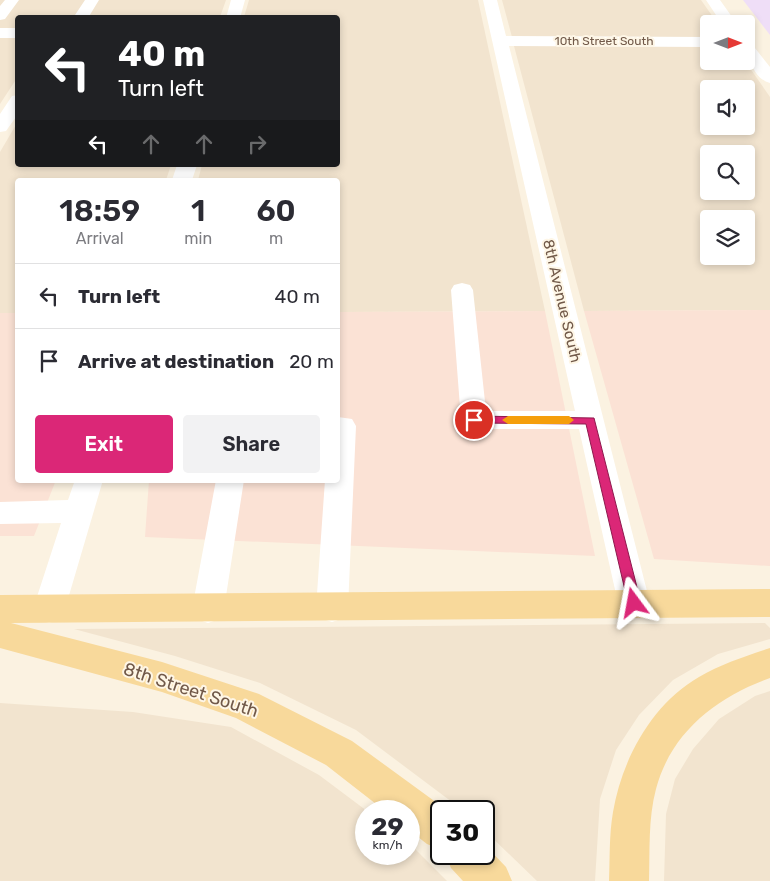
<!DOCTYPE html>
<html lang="en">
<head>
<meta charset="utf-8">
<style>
	:root { --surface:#fff; --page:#f2f2f3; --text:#2b2b33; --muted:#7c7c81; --line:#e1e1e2; --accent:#db2777 }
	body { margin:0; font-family:Rubik,sans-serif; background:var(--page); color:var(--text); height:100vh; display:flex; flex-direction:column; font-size:19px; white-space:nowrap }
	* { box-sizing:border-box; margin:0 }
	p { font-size:16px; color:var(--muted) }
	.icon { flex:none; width:28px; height:28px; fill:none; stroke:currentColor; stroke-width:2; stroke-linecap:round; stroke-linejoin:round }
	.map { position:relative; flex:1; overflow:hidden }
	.drawer { position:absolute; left:15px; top:178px; width:325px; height:305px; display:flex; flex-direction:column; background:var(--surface); border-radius:5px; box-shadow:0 2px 8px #0003 }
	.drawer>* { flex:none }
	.hud { position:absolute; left:15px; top:15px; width:325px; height:152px; border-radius:5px; box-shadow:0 2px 8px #0003; background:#202124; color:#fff; overflow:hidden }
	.needle { width:32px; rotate:90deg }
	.buttons { position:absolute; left:700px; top:15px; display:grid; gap:10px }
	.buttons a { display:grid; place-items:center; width:55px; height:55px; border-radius:5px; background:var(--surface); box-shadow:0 2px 8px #0003; font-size:25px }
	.speed { position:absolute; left:355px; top:800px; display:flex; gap:10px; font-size:25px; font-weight:700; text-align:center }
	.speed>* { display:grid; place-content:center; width:65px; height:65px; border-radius:50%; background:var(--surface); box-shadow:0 2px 8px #0003; line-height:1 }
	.speed small { font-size:12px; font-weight:400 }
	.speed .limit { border:2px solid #111; border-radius:8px; background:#fff; color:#111 }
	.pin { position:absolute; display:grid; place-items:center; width:42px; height:42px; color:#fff; margin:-21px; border:2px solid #fff; border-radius:50%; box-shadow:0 1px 5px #0007 }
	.me { position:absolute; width:55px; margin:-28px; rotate:347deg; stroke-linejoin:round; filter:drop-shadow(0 0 4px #0008) }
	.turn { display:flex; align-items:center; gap:18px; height:105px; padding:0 20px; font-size:22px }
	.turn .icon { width:65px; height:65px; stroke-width:2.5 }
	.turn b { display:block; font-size:35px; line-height:42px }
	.lanes { display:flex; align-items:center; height:48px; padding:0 20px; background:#0003; justify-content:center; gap:25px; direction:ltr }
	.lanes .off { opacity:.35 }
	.eta { display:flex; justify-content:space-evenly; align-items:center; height:85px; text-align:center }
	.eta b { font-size:30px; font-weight:600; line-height:35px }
	.action { display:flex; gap:10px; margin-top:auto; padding:10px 20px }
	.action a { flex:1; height:58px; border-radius:5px; background:var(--accent); color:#fff; font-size:20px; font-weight:600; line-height:58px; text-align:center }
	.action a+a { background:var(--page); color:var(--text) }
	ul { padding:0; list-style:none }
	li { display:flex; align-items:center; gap:15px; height:65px; padding:0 20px; border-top:1px solid var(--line) }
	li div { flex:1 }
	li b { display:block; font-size:19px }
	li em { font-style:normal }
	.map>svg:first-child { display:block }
</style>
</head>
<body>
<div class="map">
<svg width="770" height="881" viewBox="0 0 770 881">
	<rect width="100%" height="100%" fill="#fbf2e1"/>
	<path fill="#f2e4cf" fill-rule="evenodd" d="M0,0H226L220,17L18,18L17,28H0Z
		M249,0H478L545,311L338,312V180H198L202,165H338V18L244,17Z
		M502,0H701L718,24H709V37H512Z
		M0,37H18L17,78L0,104Z
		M514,46H709V61H745L770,97V310L584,311ZM709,89H746V126H709ZM709,154H746V191H709ZM709,219H746V256H709Z
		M17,123L18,165H171L166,180H18L17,313H0V152Z
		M765,623L770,628V639L718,654L673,680L639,715L616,750L600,799L595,881H537L484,830V811H464L356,730L260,683L175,656L74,629Z
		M770,691V881H664L666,814L675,779L693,749L719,719L755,696Z
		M0,703L133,712L231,727L319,775L367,811L366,854H409V843L447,881H0Z"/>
	<path fill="#fbe2d5" d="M770,310V566L654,559L584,311Z
		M545,311L595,556L145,537L149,480H338V312Z
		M0,313H17L18,480H56L34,536H0Z"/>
	<path fill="#efdef7" d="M743,0H770V35Z"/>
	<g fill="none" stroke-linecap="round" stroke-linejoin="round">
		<path fill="#fff" fill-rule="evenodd" d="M5,0H19L5,19L0,20V6Z
			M85,0H99L88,18H73Z
			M231,0H245L240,18H226Z
			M483,0H497L506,36L709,37V47L509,46L650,603L645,613L634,617L623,613L618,603L579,429H474L464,427L461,420L451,290L454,285L462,283L470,285L473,290L486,411H575Z
			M706,0H720L737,24H722Z
			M0,28H18V38H0Z
			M746,41L751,43L770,67V83C754,79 746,56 746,41Z
			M18,95V114L6,131L0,132V114L12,96Z
			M177,165H197L192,180H172Z
			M338,417L352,419L356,426L348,608L344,618L332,622L320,618L316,608L325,480H338Z
			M75,480H103L65,609L61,619L49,623L37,619L33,609L61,523L0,524V502L68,500Z
			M216,480H244L224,609L220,619L208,623L196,619L192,609Z"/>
		<path fill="#f8d99b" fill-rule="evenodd" d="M770,589V617L11,623L162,662L259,694L352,741L448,811H441V850L427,844L409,830V811H385L326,765L236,718L162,692L0,648V595Z
			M770,648V678C717,697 671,732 656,789C648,819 650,850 649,881H609C610,858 609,835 613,812C622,759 652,704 699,677C721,664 746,656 770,648Z
			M484,844L506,867L512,881H463L451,868L445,854H484Z"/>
	</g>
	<path fill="#db2777" stroke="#8e194d" d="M474,416L594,418L641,603L639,607H630L628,603L586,424L474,423L468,420Z"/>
	<path fill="#f59e0b" d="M508,416H569L574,420L569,424H508L502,420Z"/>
	<g text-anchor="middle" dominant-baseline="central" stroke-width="4" stroke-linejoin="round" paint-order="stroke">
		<g font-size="12" fill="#715949" stroke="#fef6e6">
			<text x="604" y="41">10th Street South</text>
		</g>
		<g font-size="15" fill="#715949" stroke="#fef6e6">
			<text transform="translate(562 301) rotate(77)">8th Avenue South</text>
		</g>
		<g font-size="18" fill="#715949" stroke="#fef6e6">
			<text transform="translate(191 690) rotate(18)">8th Street South</text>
		</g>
	</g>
</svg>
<div class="buttons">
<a><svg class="needle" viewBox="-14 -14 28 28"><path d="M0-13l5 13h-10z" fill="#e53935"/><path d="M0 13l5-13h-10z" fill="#7c7c81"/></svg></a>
<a><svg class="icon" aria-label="sound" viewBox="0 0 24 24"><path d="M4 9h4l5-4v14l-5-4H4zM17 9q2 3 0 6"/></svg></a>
<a><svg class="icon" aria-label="search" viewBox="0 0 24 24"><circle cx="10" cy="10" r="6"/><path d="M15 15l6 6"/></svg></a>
<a><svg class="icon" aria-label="layers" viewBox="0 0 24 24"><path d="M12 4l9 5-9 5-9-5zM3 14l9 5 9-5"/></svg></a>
</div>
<div class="speed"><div>29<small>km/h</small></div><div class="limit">30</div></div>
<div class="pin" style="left:474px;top:420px;background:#d93025"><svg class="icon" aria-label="arrive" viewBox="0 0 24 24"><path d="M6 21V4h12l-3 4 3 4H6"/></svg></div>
<svg class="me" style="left:634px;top:603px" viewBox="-20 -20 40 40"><path d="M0-17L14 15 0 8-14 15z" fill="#db2777" stroke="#fff" stroke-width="4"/></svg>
<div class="hud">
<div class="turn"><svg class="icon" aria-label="left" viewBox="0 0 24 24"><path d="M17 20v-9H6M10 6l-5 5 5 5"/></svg><div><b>40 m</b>Turn left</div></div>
<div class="lanes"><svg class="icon" aria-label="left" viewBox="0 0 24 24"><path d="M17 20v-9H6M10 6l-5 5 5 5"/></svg><svg class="icon off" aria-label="ahead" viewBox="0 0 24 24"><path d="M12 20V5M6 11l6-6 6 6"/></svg><svg class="icon off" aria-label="ahead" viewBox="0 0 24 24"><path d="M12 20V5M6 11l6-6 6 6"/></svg><svg class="icon off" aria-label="right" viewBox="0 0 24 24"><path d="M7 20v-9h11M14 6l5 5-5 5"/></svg></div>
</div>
<section class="drawer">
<div class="eta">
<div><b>18:59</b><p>Arrival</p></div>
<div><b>1</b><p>min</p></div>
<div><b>60</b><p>m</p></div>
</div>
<ul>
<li><svg class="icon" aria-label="left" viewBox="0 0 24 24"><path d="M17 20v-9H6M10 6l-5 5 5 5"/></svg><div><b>Turn left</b></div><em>40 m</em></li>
<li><svg class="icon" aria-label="arrive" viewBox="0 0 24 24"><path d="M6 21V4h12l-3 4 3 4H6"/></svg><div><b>Arrive at destination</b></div><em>20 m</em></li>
</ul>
<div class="action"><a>Exit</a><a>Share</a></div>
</section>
</div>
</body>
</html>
